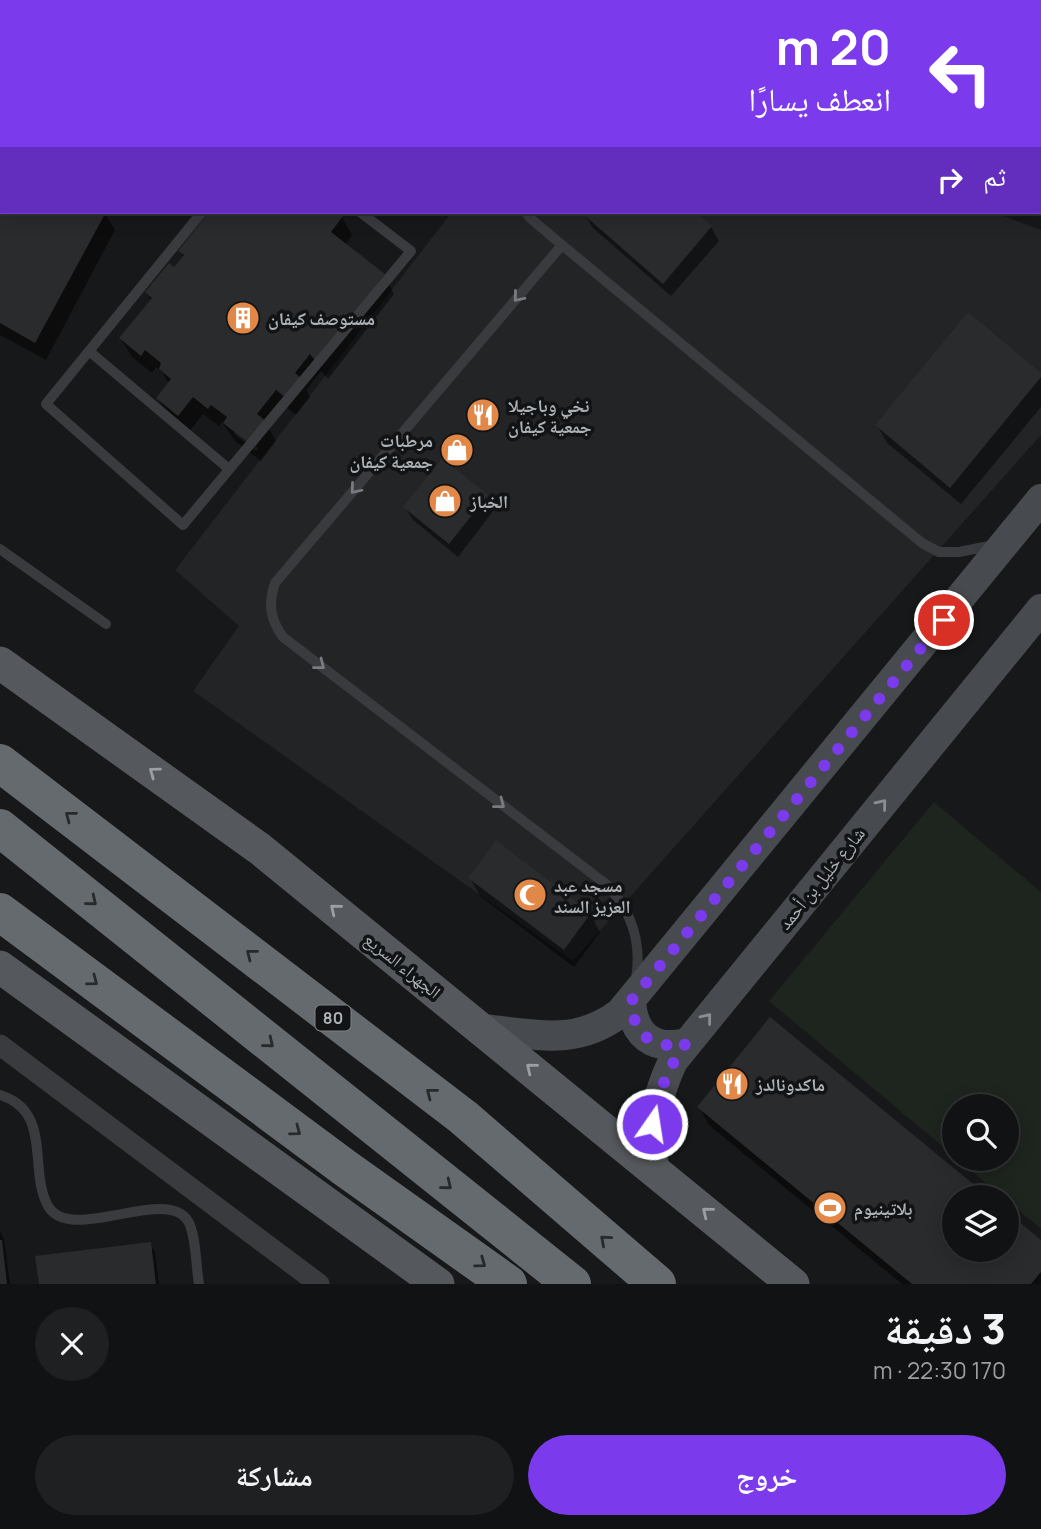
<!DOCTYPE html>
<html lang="ar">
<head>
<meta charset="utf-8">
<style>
	:root { --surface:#111213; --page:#1e2021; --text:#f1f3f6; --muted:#9c9ea0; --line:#303233; --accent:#7c3aed }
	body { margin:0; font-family:Manrope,"Noto Naskh Arabic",sans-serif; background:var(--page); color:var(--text); direction:rtl; height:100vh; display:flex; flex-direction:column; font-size:26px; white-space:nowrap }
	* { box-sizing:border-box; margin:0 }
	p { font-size:23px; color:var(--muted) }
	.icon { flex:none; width:38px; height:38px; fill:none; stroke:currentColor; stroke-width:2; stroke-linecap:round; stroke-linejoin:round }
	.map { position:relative; height:1284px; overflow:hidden; direction:ltr }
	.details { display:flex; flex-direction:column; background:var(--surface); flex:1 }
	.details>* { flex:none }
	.top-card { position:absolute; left:0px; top:0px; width:1041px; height:214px; box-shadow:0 4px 18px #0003,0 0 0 2px var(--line); direction:rtl; background:#7c3aed; color:#fff; overflow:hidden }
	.fabs { position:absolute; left:942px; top:1094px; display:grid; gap:14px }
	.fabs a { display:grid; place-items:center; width:77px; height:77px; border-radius:50%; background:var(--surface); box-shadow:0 4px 18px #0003,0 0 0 2px var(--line); font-size:35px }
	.pin { position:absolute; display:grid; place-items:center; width:60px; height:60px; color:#fff; margin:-30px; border:4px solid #fff; border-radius:50%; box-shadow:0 2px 7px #0007 }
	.me { position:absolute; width:77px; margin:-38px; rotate:13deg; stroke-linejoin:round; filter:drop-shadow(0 0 5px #0008) }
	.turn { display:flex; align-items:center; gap:24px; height:147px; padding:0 35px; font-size:32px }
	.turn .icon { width:91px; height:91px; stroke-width:2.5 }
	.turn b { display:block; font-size:49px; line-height:60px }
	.then { display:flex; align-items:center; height:66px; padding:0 35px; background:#0003; gap:14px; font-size:26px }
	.round { display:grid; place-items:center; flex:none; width:74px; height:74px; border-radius:37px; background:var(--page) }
	.overview { display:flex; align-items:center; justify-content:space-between; height:119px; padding:0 35px }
	h1 { font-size:42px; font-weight:800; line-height:52px }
	.cta { display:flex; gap:14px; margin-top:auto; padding:14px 35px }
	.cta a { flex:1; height:80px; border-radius:42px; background:var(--accent); color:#fff; font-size:28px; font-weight:800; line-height:80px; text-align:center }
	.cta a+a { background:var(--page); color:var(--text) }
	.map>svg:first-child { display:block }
</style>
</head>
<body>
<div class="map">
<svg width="1041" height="1284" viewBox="0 0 1041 1284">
	<rect width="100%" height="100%" fill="#171819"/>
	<path fill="#232426" d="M452,212H993L1041,230V435L573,961L193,691L239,626L175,570Z"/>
	<path fill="#1e241e" d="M934,802L1041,892V1229L1006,1200V1197H1003L957,1159L1006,1158V1106H954V1156L769,1001Z"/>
	<path fill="#0007" fill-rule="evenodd" d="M429,0H471V2H429Z
		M875,0H932L933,2H875Z
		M971,0H1041V5L1040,2Z
		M2,163V212H104L115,230L46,360L0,335Z
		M212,212H335L342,217L352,235L345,245L384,276L394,294L328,379L321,371L306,390L310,397L296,415L286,407L269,429L276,441L261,461L235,441L222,422L219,426L203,414L189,432L168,416L158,398L169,384L162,372L156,367L152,373L132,357L121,339L152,301L147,292L175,270L184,258L180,252ZM234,429L258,448L256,451L234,434Z
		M588,212H693L711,227L719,241L671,296L593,228L585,215Z
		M1041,375V407L961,504L887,443L877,425Z
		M486,497L494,510L458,557L413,520L405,507Z
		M496,843L590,914L600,932L574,967L480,896L470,878Z
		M699,1107L986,1197H954V1250H1006L1041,1242V1284H902L709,1125Z
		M0,1231L4,1239L10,1284H0Z
		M150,1244L155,1252L159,1284H41Z"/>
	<path fill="#2a2b2d" d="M0,212H106L35,343L0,323Z
		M209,212H338L343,216L331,232L385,274L317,363L310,354L295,373L301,378L286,398L276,390L257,414L267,422L250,444L223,423L227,417L211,405L208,409L193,397L178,416L156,398L171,379L159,369L161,363L145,350L141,356L119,338L152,298L145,292L169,263L174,267L184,255L178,251Z
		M585,212H696L712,226L663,284L583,214Z
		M968,312L1041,373V377L950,488L875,425Z
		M442,458L488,495L449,544L403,507Z
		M496,840L591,913L564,950L468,878Z
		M770,1017L989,1197H954V1250H1006V1211L1041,1240V1272L1031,1284H912L697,1107Z
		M0,1240H2L7,1284H0Z
		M151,1242L156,1284H39L35,1256Z"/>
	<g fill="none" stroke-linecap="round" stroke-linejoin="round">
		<path stroke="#393b3e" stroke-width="10" d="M202,212L46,404L183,525L411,251L360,212
			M526,212L530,218L562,245L922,543L939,552H959L994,545
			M562,245L275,583C268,604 270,619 283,637L607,885C632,912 642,942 636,979
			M89,351L229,469
			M0,549L106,624
			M0,1095C53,1111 28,1170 48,1206C70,1245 166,1185 188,1221C196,1234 196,1267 199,1284"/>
		<path stroke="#393b3e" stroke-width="21" d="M81,0V2
			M332,0V2
			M568,0L569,2
			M813,0V2
			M0,1045L319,1284"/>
		<path stroke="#474a4e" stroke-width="30" d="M0,32L2,33
			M1040,179L1041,180
			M631,1001C633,1035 653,1051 686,1043
			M483,1029C535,1034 575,1047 620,1013L1041,499
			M654,1169C650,1129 656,1097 673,1061L1041,609"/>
		<path stroke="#55585c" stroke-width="33" d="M0,663L260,849L793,1284
			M0,967L438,1284"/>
		<path stroke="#656a6e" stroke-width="38" d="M0,763L463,1117L657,1284
			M0,828L572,1284
			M0,912L345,1168L508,1284"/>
	</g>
	<defs><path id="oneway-chevron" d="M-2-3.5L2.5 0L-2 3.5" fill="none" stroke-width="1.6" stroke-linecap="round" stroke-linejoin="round" transform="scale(1.75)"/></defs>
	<g stroke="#787c81">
		<use href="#oneway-chevron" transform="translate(518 297) rotate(130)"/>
		<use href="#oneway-chevron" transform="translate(355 489) rotate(130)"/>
		<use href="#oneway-chevron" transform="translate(320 665) rotate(38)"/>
		<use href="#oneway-chevron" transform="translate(500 804) rotate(38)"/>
	</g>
	<g stroke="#9aa0a6">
		<use href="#oneway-chevron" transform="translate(154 772) rotate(-144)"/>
		<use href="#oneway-chevron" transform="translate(335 909) rotate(-141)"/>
		<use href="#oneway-chevron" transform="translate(531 1068) rotate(-141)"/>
		<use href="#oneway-chevron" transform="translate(707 1212) rotate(-141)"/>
	</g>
	<g stroke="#888e93">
		<use href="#oneway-chevron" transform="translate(882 804) rotate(-51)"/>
		<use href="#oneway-chevron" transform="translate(707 1018) rotate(-51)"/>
	</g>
	<g stroke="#27292a">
		<use href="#oneway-chevron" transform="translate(70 816) rotate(-142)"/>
		<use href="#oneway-chevron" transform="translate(92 901) rotate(39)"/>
		<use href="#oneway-chevron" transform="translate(251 954) rotate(-142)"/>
		<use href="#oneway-chevron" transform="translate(93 981) rotate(37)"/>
		<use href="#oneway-chevron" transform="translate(269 1043) rotate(39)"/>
		<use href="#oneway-chevron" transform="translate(431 1093) rotate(-142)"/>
		<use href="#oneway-chevron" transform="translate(296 1131) rotate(37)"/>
		<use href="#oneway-chevron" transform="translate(447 1185) rotate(39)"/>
		<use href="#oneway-chevron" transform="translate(605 1240) rotate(-139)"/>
		<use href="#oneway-chevron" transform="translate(481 1263) rotate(36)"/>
	</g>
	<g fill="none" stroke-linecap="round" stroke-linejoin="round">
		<path stroke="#7c3aed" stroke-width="12" stroke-dasharray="0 21.6" d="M652,1124C658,1093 668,1068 686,1043C653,1051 633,1035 631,1001L944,620"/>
	</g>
	<defs>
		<symbol id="building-disc" viewBox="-11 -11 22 22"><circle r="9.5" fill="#e18848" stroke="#121314"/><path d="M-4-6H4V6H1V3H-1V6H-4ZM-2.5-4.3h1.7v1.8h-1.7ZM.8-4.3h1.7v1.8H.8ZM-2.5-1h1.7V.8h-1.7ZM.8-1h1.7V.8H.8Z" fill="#fff"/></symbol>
		<symbol id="restaurant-disc" viewBox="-11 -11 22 22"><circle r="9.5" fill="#e18848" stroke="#121314"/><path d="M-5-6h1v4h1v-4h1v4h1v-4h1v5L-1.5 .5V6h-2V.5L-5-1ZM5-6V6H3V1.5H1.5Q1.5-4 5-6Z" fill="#fff"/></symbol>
		<symbol id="shop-disc" viewBox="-11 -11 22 22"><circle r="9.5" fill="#e18848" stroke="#121314"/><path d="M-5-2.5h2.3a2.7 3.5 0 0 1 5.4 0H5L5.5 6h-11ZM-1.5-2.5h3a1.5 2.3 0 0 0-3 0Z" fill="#fff"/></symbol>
		<symbol id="mosque-disc" viewBox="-11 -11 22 22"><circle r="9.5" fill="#e18848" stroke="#121314"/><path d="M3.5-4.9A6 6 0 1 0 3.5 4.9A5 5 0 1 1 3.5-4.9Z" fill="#fff"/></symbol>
		<symbol id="stadium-disc" viewBox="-11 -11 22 22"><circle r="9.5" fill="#e18848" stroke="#121314"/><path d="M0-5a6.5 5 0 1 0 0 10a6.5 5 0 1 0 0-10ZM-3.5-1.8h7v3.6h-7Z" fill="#fff"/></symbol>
	</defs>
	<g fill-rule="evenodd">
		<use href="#building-disc" x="224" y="299" width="38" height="38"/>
		<use href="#restaurant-disc" x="464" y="396" width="38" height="38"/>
		<use href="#shop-disc" x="438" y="431" width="38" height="38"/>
		<use href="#shop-disc" x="426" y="482" width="38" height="38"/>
		<use href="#mosque-disc" x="511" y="876" width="38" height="38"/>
		<use href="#restaurant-disc" x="713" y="1065" width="38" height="38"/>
		<use href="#stadium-disc" x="811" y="1189" width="38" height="38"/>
	</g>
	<g text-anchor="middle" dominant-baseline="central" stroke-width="7" stroke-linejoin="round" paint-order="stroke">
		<rect fill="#121314" stroke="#7d8287" stroke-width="2" x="315.5" y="1005.5" width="35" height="25" rx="5"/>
		<g font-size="16" font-weight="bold" fill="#abb2b8">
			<text x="333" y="1018">80</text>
		</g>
		<g font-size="18" font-weight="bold" fill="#abb2b8" stroke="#121314" text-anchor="start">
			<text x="268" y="318">مستوصف كيفان</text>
			<text x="508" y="405">نخي وباجيلا<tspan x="508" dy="21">جمعية كيفان</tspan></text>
			<text x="433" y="440" text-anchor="end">مرطبات<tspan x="433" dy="21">جمعية كيفان</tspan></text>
			<text x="470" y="501">الخباز</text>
			<text x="554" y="885">مسجد عبد<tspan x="554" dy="21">العزيز السند</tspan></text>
			<text x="756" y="1084">ماكدونالدز</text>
			<text x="854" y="1208">بلاتينيوم</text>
		</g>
		<g font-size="18" fill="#abb2b8" stroke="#121314">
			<text transform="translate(821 878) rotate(-51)">شارع خليل بن أحمد</text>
			<text transform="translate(403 965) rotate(39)">الجهراء السريع</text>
		</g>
	</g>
</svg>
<div class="fabs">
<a><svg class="icon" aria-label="search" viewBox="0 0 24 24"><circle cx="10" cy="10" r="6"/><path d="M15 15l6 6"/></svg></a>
<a><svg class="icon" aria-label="layers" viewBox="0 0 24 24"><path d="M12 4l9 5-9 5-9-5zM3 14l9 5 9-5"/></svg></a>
</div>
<div class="pin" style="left:944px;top:620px;background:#d93025"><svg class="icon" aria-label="arrive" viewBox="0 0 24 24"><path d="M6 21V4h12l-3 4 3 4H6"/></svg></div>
<svg class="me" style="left:652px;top:1124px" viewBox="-20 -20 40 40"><circle r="17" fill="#7c3aed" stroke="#fff" stroke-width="3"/><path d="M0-11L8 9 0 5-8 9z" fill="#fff"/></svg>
<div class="top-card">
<div class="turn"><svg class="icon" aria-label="left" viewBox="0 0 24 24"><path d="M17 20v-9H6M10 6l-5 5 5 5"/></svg><div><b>20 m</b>انعطف يسارًا</div></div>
<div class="then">ثم<svg class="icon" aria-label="right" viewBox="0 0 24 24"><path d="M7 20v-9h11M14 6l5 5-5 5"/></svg></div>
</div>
</div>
<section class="details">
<div class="overview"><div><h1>3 دقيقة</h1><p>170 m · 22:30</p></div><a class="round"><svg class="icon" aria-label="close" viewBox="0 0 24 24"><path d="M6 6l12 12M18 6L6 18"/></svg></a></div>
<div class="cta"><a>خروج</a><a>مشاركة</a></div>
</section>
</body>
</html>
